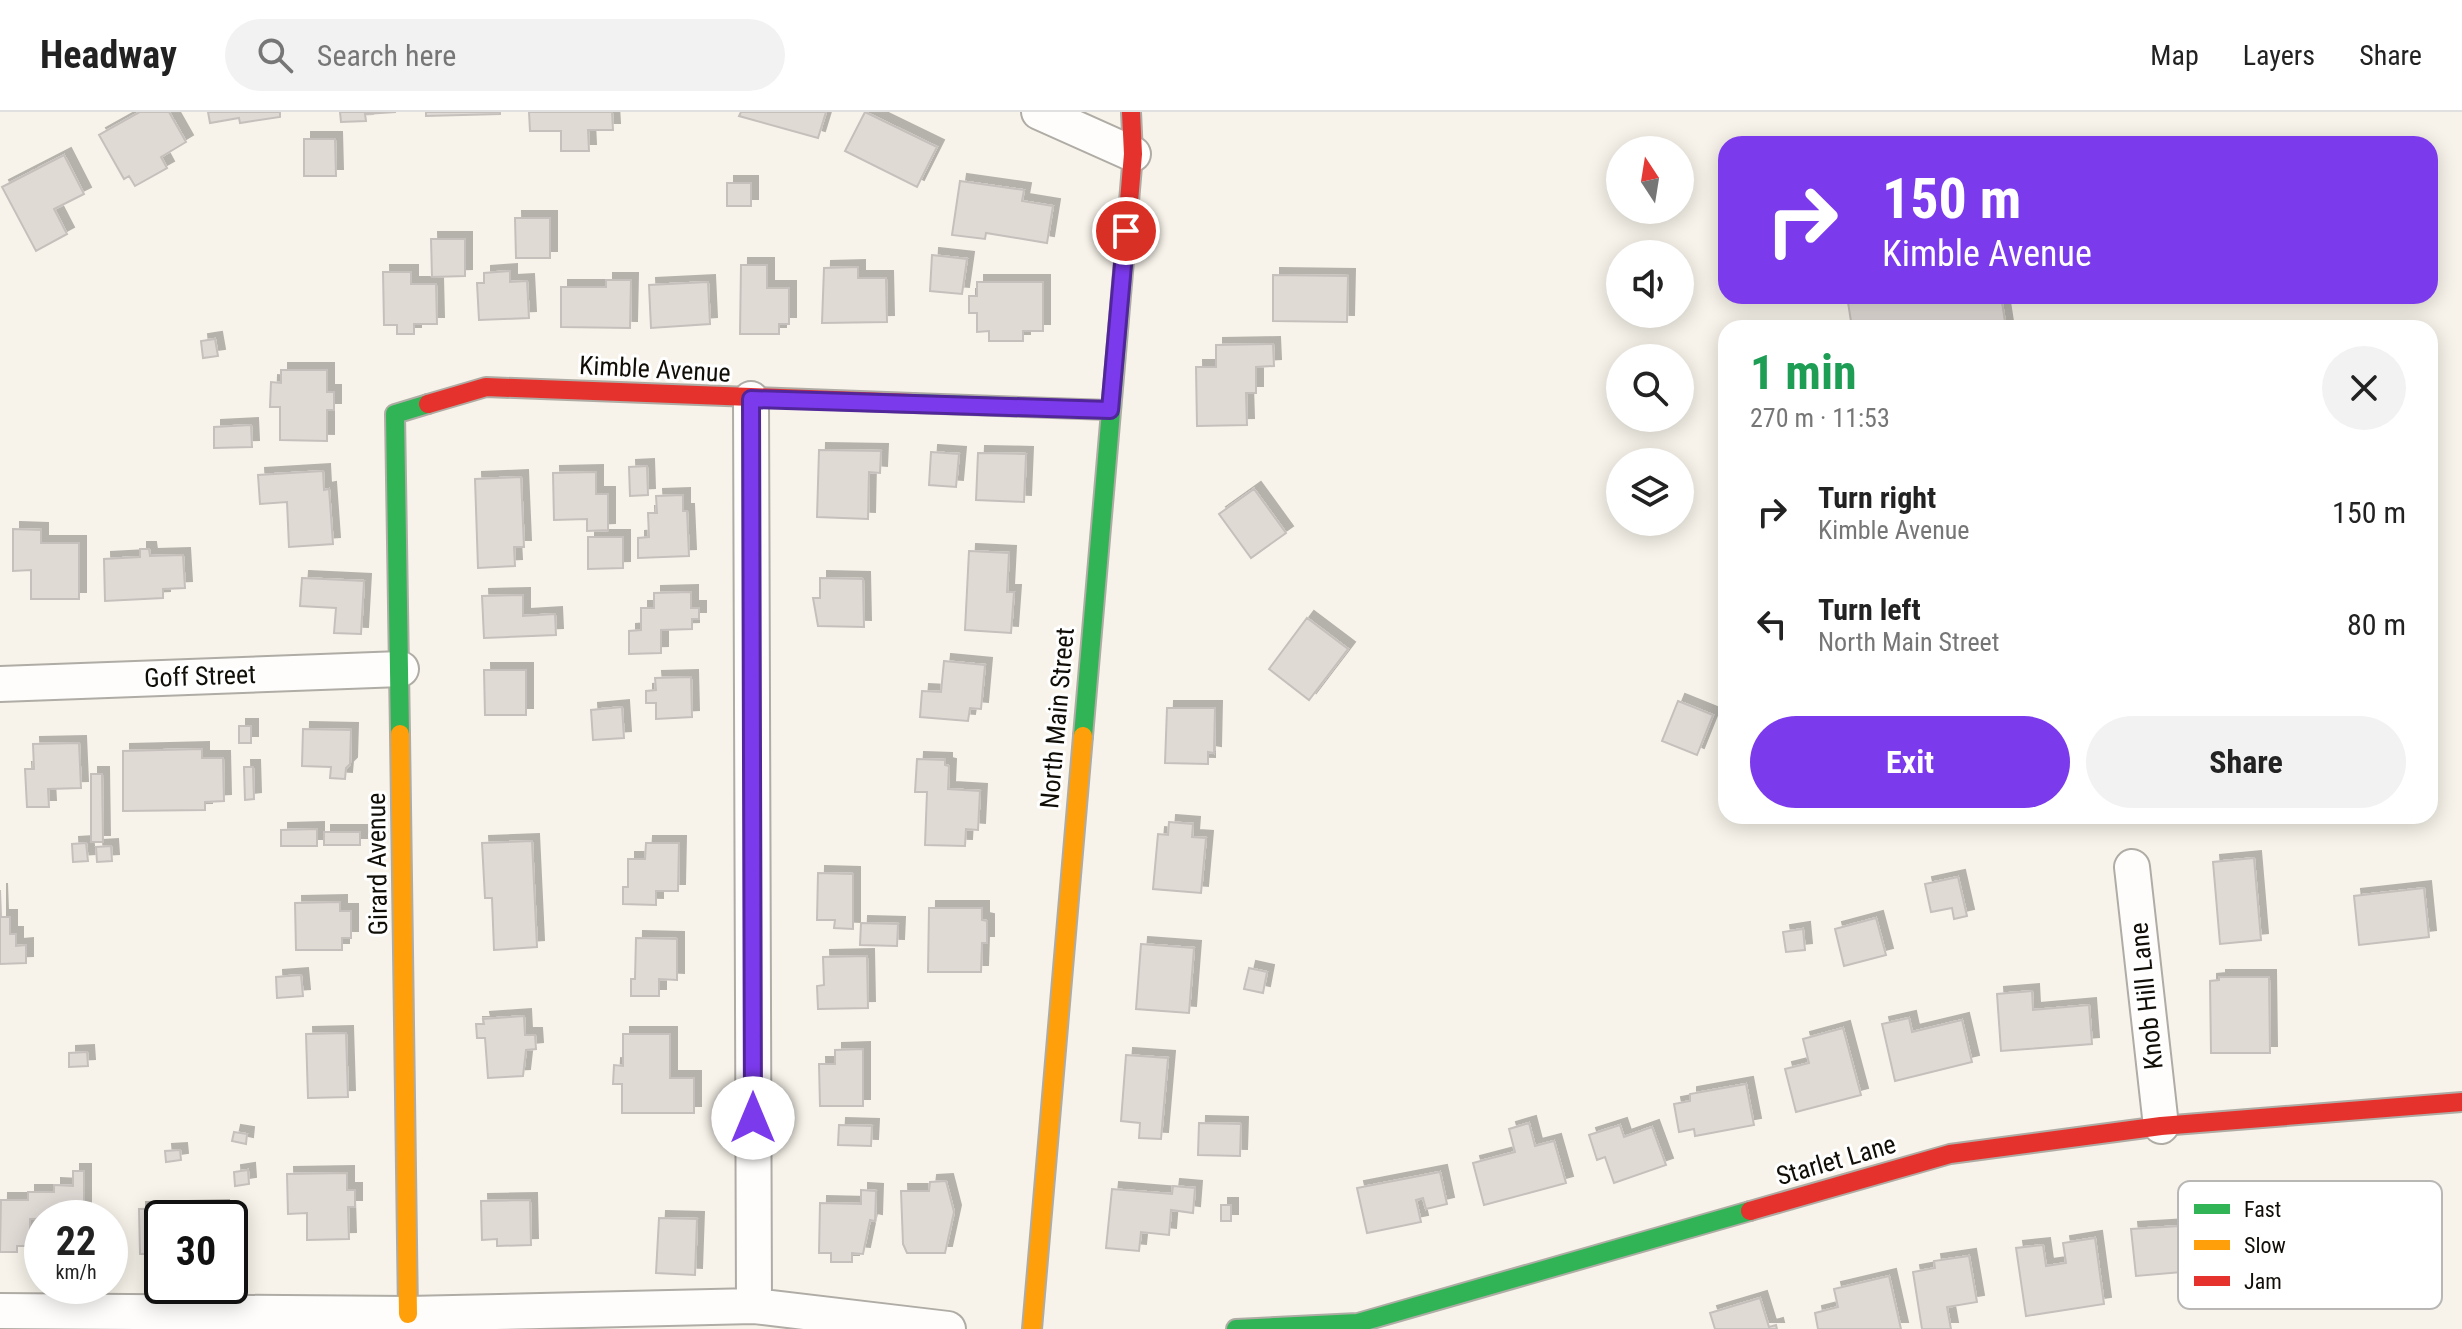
<!DOCTYPE html>
<html lang="en">
<head>
<meta charset="utf-8">
<style>
	:root { --surface:#fff; --page:#f2f2f2; --text:#222; --muted:#767676; --line:#e0e0e0; --accent:#7c3aed }
	body { margin:0; font-family:"Roboto Condensed",sans-serif; background:var(--page); color:var(--text); height:100vh; display:flex; flex-direction:column; font-size:30px; white-space:nowrap }
	* { box-sizing:border-box; margin:0 }
	p { font-size:26px; color:var(--muted) }
	.icon { flex:none; width:44px; height:44px; fill:none; stroke:currentColor; stroke-width:2; stroke-linecap:round; stroke-linejoin:round }
	.map { position:relative; flex:1; overflow:hidden }
	.details { position:absolute; left:1718px; top:208px; width:720px; height:504px; display:flex; flex-direction:column; background:var(--surface); border-radius:24px; box-shadow:0 4px 20px #0003 }
	.details>* { flex:none }
	.banner { position:absolute; left:1718px; top:24px; width:720px; height:168px; border-radius:24px; box-shadow:0 4px 20px #0003; background:#7c3aed; color:#fff; overflow:hidden }
	.needle { width:52px; rotate:348deg }
	.fabs { position:absolute; left:1606px; top:24px; display:grid; gap:16px }
	.fabs a { display:grid; place-items:center; width:88px; height:88px; border-radius:50%; background:var(--surface); box-shadow:0 4px 20px #0003; font-size:40px }
	.speed { position:absolute; left:24px; top:1088px; display:flex; gap:16px; font-size:40px; font-weight:700; text-align:center }
	.speed>* { display:grid; place-content:center; width:104px; height:104px; border-radius:50%; background:var(--surface); box-shadow:0 4px 20px #0003; line-height:1 }
	.speed small { font-size:20px; font-weight:400 }
	.speed .limit { border:4px solid #111; border-radius:12px; background:#fff; color:#111 }
	.pin { position:absolute; display:grid; place-items:center; width:68px; height:68px; color:#fff; margin:-34px; border:4px solid #fff; border-radius:50%; box-shadow:0 2px 8px #0007 }
	.me { position:absolute; width:88px; margin:-44px; rotate:0deg; stroke-linejoin:round; filter:drop-shadow(0 0 6px #0008) }
	.turn { display:flex; align-items:center; gap:28px; height:168px; padding:0 32px; font-size:36px }
	.turn .icon { width:104px; height:104px; stroke-width:2.5 }
	.turn b { display:block; font-size:56px; line-height:68px }
	.round { display:grid; place-items:center; flex:none; width:84px; height:84px; border-radius:42px; background:var(--page) }
	.headline { display:flex; align-items:center; justify-content:space-between; height:136px; padding:0 32px }
	h1 { font-size:48px; font-weight:700; line-height:60px; color:#1e9e55 }
	.primary-button { display:flex; gap:16px; margin-top:auto; padding:16px 32px }
	.primary-button a { flex:1; height:92px; border-radius:48px; background:var(--accent); color:#fff; font-size:32px; font-weight:700; line-height:92px; text-align:center }
	.primary-button a+a { background:var(--page); color:var(--text) }
	ul { padding:0; list-style:none }
	li { display:flex; align-items:center; gap:24px; height:112px; padding:0 32px }
	li div { flex:1 }
	li b { display:block; font-size:30px }
	li em { font-style:normal }
	header { display:flex; align-items:center; gap:48px; box-sizing:border-box; height:112px; padding:0 40px; background:var(--surface); border-bottom:2px solid var(--line) }
	header strong { font-size:38px }
	nav { display:flex; gap:44px; margin-inline-start:auto; font-size:28px }
	.search { width:560px; height:72px; background:var(--page); display:flex; align-items:center; gap:20px; box-sizing:border-box; padding:0 28px; border-radius:44px; color:var(--muted); font-size:30px }
	.map>svg:first-child { display:block }
</style>
</head>
<body>
<header>
<strong>Headway</strong>
<div class="search"><svg class="icon" aria-label="search" viewBox="0 0 24 24"><circle cx="10" cy="10" r="6"/><path d="M15 15l6 6"/></svg>Search here</div>
<nav><a>Map</a><a>Layers</a><a>Share</a></nav>
</header>
<div class="map">
<svg width="2462" height="1217" viewBox="0 0 2462 1217">
	<defs>
		<filter id="shadow"><feDropShadow dx="7" dy="-7" stdDeviation="0" flood-color="#0004"/></filter>
	</defs>
	<rect width="100%" height="100%" fill="#f7f3ea"/>
	<path fill="#e0dad5" stroke="#c6c0bc" stroke-width="2" filter="url(#shadow)" d="M140,0H169L186,30L161,45L167,56L135,74L129,64L124,67L99,23Z
		M208,0H280V5L240,11L239,6L210,11Z
		M340,0H396L365,2L366,9L341,10Z
		M426,0H500V2L426,4Z
		M529,0H612L613,18H588L589,39H561V19H530Z
		M741,0H826L818,26L739,4Z
		M865,0L937,35L917,75L845,39Z
		M304,27H335L336,64H304Z
		M64,43L84,82L54,97L67,122L36,139L2,75Z
		M960,69L1024,78L1022,89L1053,94L1047,131L986,121L985,127L952,123Z
		M727,71H751V94H727Z
		M515,106H550V146H516Z
		M431,127H465V164L432,165Z
		M932,143L967,147L962,182L930,179Z
		M741,153H767V176H789V212H779V222H740Z
		M858,155V166H886L887,210L822,211L824,156Z
		M510,159V170L527,169L529,206L479,208L477,171H484V161Z
		M383,160H411V172H436L437,212H414V222H397V213H384Z
		M1273,163L1348,164L1347,210L1273,209Z
		M606,168H631L630,216L561,215V175H606Z
		M708,170L710,212L651,216L649,173Z
		M977,170H1043V219H1023V229H989V219L977,220V201H969V184H977Z
		M1847,184H2001L2006,216H1852Z
		M215,227L218,244L203,246L201,229Z
		M1273,232L1274,254L1256,255V281H1246L1247,313L1197,314L1196,255H1216V233Z
		M281,258H327V280H334V298H327V329L280,328V295H270L271,270L281,271Z
		M251,313L252,335L214,336V315Z
		M819,338L881,339L880,361L869,360L868,407L817,405Z
		M931,340L959,342L956,375L929,373Z
		M978,341L1026,342L1024,390L976,388Z
		M647,354L648,383L630,384L629,355Z
		M323,359L324,378L329,377L333,432L289,435L287,390L260,392L258,363Z
		M596,360V382H608V418L587,419V407L554,408L553,361Z
		M521,365L524,435H514L515,454L478,456L475,367Z
		M1254,377L1286,421L1251,446L1219,402Z
		M683,383V399H687L689,444L638,446V426L649,425L648,401H657L656,384Z
		M13,417L41,418V431H79V487H31V458L13,459Z
		M588,425H623V456L588,457Z
		M140,437H149L150,444L183,443L185,476L163,477V486L105,489L104,447L140,445Z
		M969,439L1009,441L1007,480H1014L1011,521L965,518Z
		M302,466L364,469L361,522L334,521L336,496L300,494Z
		M820,466L863,467L864,515L818,514L813,486H820Z
		M691,480V496H699V507H692V517L661,518V541L629,542V519L641,518V496H654V481Z
		M523,483V504L555,502L556,523L484,526L482,484Z
		M1307,506L1348,537L1309,588L1269,557Z
		M944,549L985,553L981,597L970,596L968,609L920,605L922,579L941,580Z
		M484,558H526V603H485Z
		M691,565L692,605L656,607V591H646V579L656,578L655,566Z
		M1678,589L1713,603L1697,643L1662,629Z
		M622,595L624,626L593,628L591,598Z
		M1167,596H1215L1214,641L1208,640V652L1165,651Z
		M239,614H251V631H239Z
		M303,617L351,618L350,652L346,656L345,667L330,666L331,655L302,654Z
		M79,631L81,676L48,677L49,695H27L25,657H34L33,632Z
		M202,637V646H223L224,689L205,690V698L123,699V639Z
		M917,647L945,648V653L949,654L948,677L980,679L978,718L966,717L965,734L925,733L927,680H915Z
		M244,655H253L254,687L245,688Z
		M91,662H102L103,730H91Z
		M1169,710L1193,712L1192,725L1206,726L1201,781L1153,777L1158,722L1168,723Z
		M317,717V734H281V718Z
		M324,720H360V733H324Z
		M532,729L537,835L494,838L492,786H485L482,731Z
		M86,731L88,749L73,750L72,732Z
		M646,731H679L678,779H656V793L623,792V775H628V747H645Z
		M111,734L112,749L97,750L96,735Z
		M2254,746L2261,828L2220,832L2213,750Z
		M818,761L853,762V817L834,816L835,808H817Z
		M1958,765L1967,804L1954,807L1952,796L1931,800L1925,772Z
		M2424,776L2429,825L2359,833L2354,784Z
		M0,778L1,805H10V822H16V834L26,833V851L0,852Z
		M340,790V799H351V826H342V838H296L295,791Z
		M929,796H982V808L987,809V831H982L981,860H928Z
		M1876,806L1886,843L1844,854L1835,817Z
		M861,811L898,812L897,834L860,833Z
		M1803,817L1805,838L1786,840L1783,820Z
		M636,826L677,827V868L659,867V884H631V867H635Z
		M1141,832L1194,836L1189,901L1136,897Z
		M867,844L868,896L818,897L817,874L824,873L823,845Z
		M1249,856L1267,860L1263,881L1244,877Z
		M301,863L303,884L277,886L276,865Z
		M2219,865H2269L2270,941H2211L2210,869L2219,868Z
		M2032,879L2033,898L2089,893L2092,932L2001,939L1997,882Z
		M524,904L525,923H535L536,937L526,938L523,964L488,966L485,926H477L476,912H484L483,907Z
		M1909,906L1912,920L1962,908L1972,950L1895,969L1882,912Z
		M1843,916L1861,983L1796,1000L1785,957L1809,951L1803,927Z
		M346,921L348,985L308,986L306,922Z
		M623,922H670V966H694V1001H622V972H613L614,953L623,954Z
		M863,937V994H820L819,952H835V938Z
		M87,940L88,954L69,955V941Z
		M1126,943L1168,946L1161,1027L1139,1026L1140,1011L1121,1009Z
		M1746,972L1754,1013L1695,1024L1694,1017L1679,1020L1674,992L1690,989V982Z
		M1199,1011L1241,1012L1240,1044L1198,1043Z
		M1529,1011L1535,1034L1554,1029L1566,1071L1484,1093L1473,1051L1515,1040L1509,1017Z
		M839,1013L872,1014L871,1034L838,1033Z
		M1620,1013L1624,1025L1652,1015L1666,1053L1614,1071L1605,1045L1597,1048L1589,1023Z
		M234,1020L247,1022L246,1032L232,1029Z
		M180,1038L181,1048L166,1050L165,1039Z
		M248,1058L249,1072L235,1074L234,1060Z
		M73,1059H84V1106L30,1107V1134H17V1140H0L1,1088H28V1080H54V1073L73,1074Z
		M1440,1060L1447,1092L1426,1097L1423,1086L1416,1088L1421,1110L1367,1121L1357,1076Z
		M347,1061V1078H355V1095H348L349,1127L307,1128V1101L288,1102L287,1062Z
		M946,1069L954,1100L945,1141H907L903,1132L901,1079H929L930,1070Z
		M1173,1074L1195,1076L1193,1101L1171,1098L1169,1123L1141,1120L1139,1139L1106,1136L1112,1077L1172,1082Z
		M861,1078L876,1079L875,1109L870,1108L863,1142L852,1141V1150H831V1141H819L820,1091L861,1092Z
		M530,1088L531,1133L497,1134V1127L482,1128L481,1089Z
		M1221,1093H1231V1109H1221Z
		M222,1095V1106H162V1142H140L139,1097Z
		M659,1106L697,1107L695,1163L656,1161Z
		M2214,1112L2217,1157L2136,1164L2131,1117Z
		M2095,1126L2104,1192L2026,1204L2016,1136L2043,1133L2046,1154L2066,1151L2063,1131Z
		M1969,1144L1977,1190L1947,1195L1951,1217H1922L1913,1160L1935,1156L1934,1149Z
		M1889,1164L1901,1217H1818L1815,1201L1838,1195L1834,1177Z
		M1760,1186L1769,1215L1776,1213L1777,1217H1715L1710,1201Z"/>
	<g fill="none" stroke-linecap="round" stroke-linejoin="round">
		<defs>
			<path id="street" d="M1039,0L1133,42
				M751,287L754,1194
				M0,572L401,557
				M2132,755L2161,1014
				M0,1199L408,1202L754,1194L948,1217"/>
			<path id="fast" d="M913,291L1110,298
				M400,622L395,302L428,292
				M1083,624L1125,137
				M1236,1217L1358,1211L1750,1099"/>
			<path id="slow" d="M400,622L408,1202
				M1032,1217L1083,624"/>
			<path id="jam" d="M1125,137L1133,42L1131,0
				M428,292L486,275L913,291
				M1750,1099L1950,1042L2161,1014L2462,990"/>
		</defs>
		<use href="#street" stroke="#afaca5" stroke-width="38"/>
		<use href="#fast" stroke="#afaca5" stroke-width="22"/>
		<use href="#slow" stroke="#afaca5" stroke-width="22"/>
		<use href="#jam" stroke="#afaca5" stroke-width="22"/>
		<use href="#street" stroke="#fefdfc" stroke-width="34"/>
		<use href="#fast" stroke="#30b455" stroke-width="18"/>
		<use href="#slow" stroke="#ff9f0a" stroke-width="18"/>
		<use href="#jam" stroke="#e5322d" stroke-width="18"/>
	</g>
	<g fill="none" stroke-linecap="round" stroke-linejoin="round">
		<defs>
			<path id="route" d="M753,1006L751,287L1110,298L1126,119"/>
		</defs>
		<use href="#route" stroke="#51269a" stroke-width="20"/>
		<use href="#route" stroke="#7c3aed" stroke-width="14"/>
	</g>
	<g text-anchor="middle" dominant-baseline="central" stroke-width="6" stroke-linejoin="round" paint-order="stroke">
		<g font-size="26" fill="#110e08" stroke="#fff">
			<text transform="translate(655 257) rotate(3)">Kimble Avenue</text>
			<text transform="translate(200 564) rotate(-2)">Goff Street</text>
			<text transform="translate(1057 606) rotate(-85)">North Main Street</text>
			<text transform="translate(377 752) rotate(-91)">Girard Avenue</text>
			<text transform="translate(2146 884) rotate(-96)">Knob Hill Lane</text>
			<text transform="translate(1836 1048) rotate(-16)">Starlet Lane</text>
		</g>
	</g>
	<rect x="2178" y="1069" width="264" height="128" rx="12" fill="#fff" stroke="#b8b7b5" stroke-width="2"/>
	<rect x="2194" y="1092" width="36" height="10" fill="#30b455"/>
	<rect x="2194" y="1128" width="36" height="10" fill="#ff9f0a"/>
	<rect x="2194" y="1164" width="36" height="10" fill="#e5322d"/>
	<g font-size="22" fill="#110e08">
		<text x="2244" y="1105">Fast</text>
		<text x="2244" y="1141">Slow</text>
		<text x="2244" y="1177">Jam</text>
	</g>
</svg>
<div class="fabs">
<a><svg class="needle" viewBox="-14 -14 28 28"><path d="M0-13l5 13h-10z" fill="#e53935"/><path d="M0 13l5-13h-10z" fill="#767676"/></svg></a>
<a><svg class="icon" aria-label="sound" viewBox="0 0 24 24"><path d="M4 9h4l5-4v14l-5-4H4zM17 9q2 3 0 6"/></svg></a>
<a><svg class="icon" aria-label="search" viewBox="0 0 24 24"><circle cx="10" cy="10" r="6"/><path d="M15 15l6 6"/></svg></a>
<a><svg class="icon" aria-label="layers" viewBox="0 0 24 24"><path d="M12 4l9 5-9 5-9-5zM3 14l9 5 9-5"/></svg></a>
</div>
<div class="speed"><div>22<small>km/h</small></div><div class="limit">30</div></div>
<div class="pin" style="left:1126px;top:119px;background:#d93025"><svg class="icon" aria-label="arrive" viewBox="0 0 24 24"><path d="M6 21V4h12l-3 4 3 4H6"/></svg></div>
<svg class="me" style="left:753px;top:1006px" viewBox="-20 -20 40 40"><circle r="19" fill="#fff"/><path d="M0-13L10 11 0 6-10 11z" fill="#7c3aed"/></svg>
<div class="banner">
<div class="turn"><svg class="icon" aria-label="right" viewBox="0 0 24 24"><path d="M7 20v-9h11M14 6l5 5-5 5"/></svg><div><b>150 m</b>Kimble Avenue</div></div>
</div>
<section class="details">
<div class="headline"><div><h1>1 min</h1><p>270 m · 11:53</p></div><a class="round"><svg class="icon" aria-label="close" viewBox="0 0 24 24"><path d="M6 6l12 12M18 6L6 18"/></svg></a></div>
<ul>
<li><svg class="icon" aria-label="right" viewBox="0 0 24 24"><path d="M7 20v-9h11M14 6l5 5-5 5"/></svg><div><b>Turn right</b><p>Kimble Avenue</p></div><em>150 m</em></li>
<li><svg class="icon" aria-label="left" viewBox="0 0 24 24"><path d="M17 20v-9H6M10 6l-5 5 5 5"/></svg><div><b>Turn left</b><p>North Main Street</p></div><em>80 m</em></li>
</ul>
<div class="primary-button"><a>Exit</a><a>Share</a></div>
</section>
</div>
</body>
</html>
